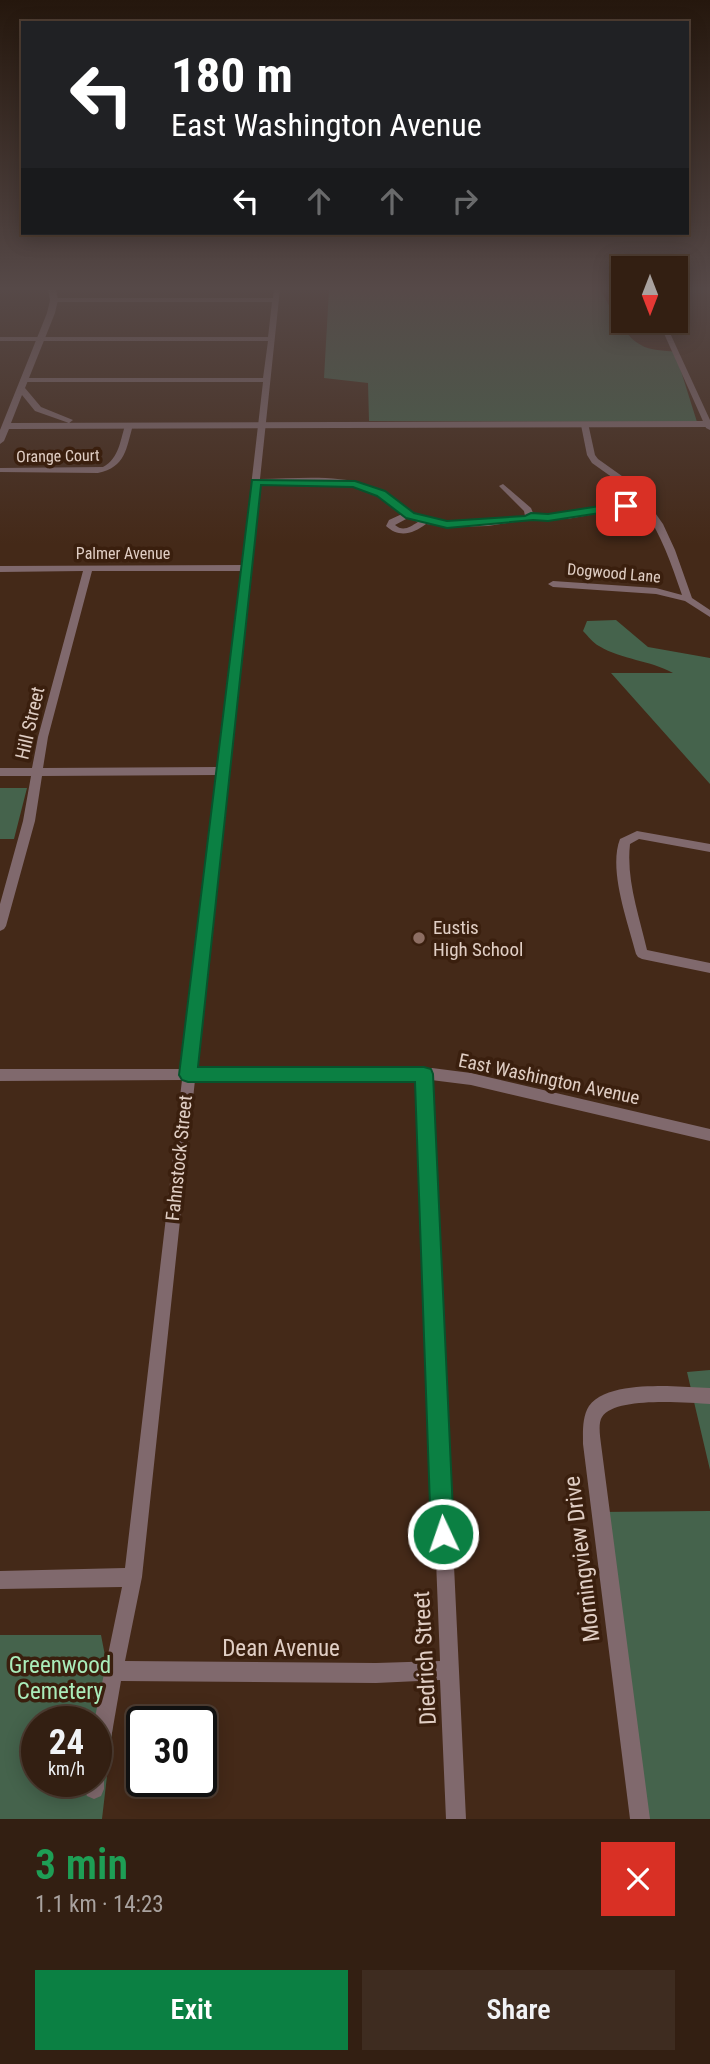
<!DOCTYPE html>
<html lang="en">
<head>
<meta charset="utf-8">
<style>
	:root { --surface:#331f12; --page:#3e2c20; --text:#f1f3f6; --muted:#a9a29f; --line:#4e3d32; --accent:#0b8043 }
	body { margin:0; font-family:"Roboto Condensed",sans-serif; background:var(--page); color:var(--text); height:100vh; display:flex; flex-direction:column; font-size:26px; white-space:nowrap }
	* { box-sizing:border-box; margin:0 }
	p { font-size:23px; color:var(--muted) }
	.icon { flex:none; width:38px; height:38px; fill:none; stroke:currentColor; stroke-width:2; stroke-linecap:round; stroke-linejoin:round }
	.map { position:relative; height:1819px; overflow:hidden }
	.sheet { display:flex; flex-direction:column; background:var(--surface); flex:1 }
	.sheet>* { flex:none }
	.top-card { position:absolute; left:21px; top:21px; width:668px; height:214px; border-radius:0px; box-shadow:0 4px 18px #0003,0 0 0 2px var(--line); background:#202124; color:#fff; overflow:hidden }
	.needle { width:46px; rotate:180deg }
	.tools { position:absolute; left:611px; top:256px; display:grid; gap:14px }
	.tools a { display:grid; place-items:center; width:77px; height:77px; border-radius:0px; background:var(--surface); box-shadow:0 4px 18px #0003,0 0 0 2px var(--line); font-size:35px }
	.speed { position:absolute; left:21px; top:1706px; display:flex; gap:14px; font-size:35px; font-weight:700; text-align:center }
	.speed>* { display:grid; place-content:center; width:91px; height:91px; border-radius:50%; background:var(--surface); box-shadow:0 4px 18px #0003,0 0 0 2px var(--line); line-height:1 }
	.speed small { font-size:18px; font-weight:400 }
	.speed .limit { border:4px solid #111; border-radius:10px; background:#fff; color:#111 }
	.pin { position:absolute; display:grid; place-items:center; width:60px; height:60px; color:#fff; margin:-30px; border-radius:14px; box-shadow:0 4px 10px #0006 }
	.me { position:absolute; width:77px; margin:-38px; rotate:357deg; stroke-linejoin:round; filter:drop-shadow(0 0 5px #0008) }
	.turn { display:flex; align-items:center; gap:24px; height:147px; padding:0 35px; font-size:32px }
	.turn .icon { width:91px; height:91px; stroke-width:2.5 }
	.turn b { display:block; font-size:49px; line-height:60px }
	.lanes { display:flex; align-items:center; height:66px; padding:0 35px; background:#0003; justify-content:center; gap:35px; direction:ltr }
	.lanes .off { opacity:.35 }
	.round { display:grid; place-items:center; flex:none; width:74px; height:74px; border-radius:0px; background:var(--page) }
	.overview { display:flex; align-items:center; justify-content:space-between; height:119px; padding:0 35px }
	h1 { font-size:42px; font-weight:600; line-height:52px; color:#1e9e55 }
	.action { display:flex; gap:14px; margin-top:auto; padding:14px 35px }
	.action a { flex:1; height:80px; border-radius:0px; background:var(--accent); color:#fff; font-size:28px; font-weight:600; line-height:80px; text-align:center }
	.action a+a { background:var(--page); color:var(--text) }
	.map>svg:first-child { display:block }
</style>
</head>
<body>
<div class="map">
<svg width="710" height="1819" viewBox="0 0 710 1819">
	<rect width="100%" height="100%" fill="#442918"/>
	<path fill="#45634c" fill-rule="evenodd" d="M329,289H600C610,306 623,336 641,345C650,351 664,350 675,352L697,422L369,421L368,383L324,378Z
		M616,620L648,647L710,658V784L611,673H673C650,660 622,660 599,646C593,643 588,636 583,631L587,621Z
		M0,788H27L14,839H0Z
		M710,1370V1470L687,1372Z
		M710,1511V1819H633L596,1512Z
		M0,1635H101L115,1707L102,1819H0ZM37,1722H96V1782H37Z"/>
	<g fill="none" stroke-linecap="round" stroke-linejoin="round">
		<path fill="#80696d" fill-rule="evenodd" d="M274,289H280L260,479C295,479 333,474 368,485C385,490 397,505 413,514C441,528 495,523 525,516L524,511L499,486L503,484L531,508L533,513H567L638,501L630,490L592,463L587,455L581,425L588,423L595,455L598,459L636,486L663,524L675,550L692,598L710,610V617L685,601L656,594L553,587L548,584L553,581L656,588L682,595C671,563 661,533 641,506L567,519H533L488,526L454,527L426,524C413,534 399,538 386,526L389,520L402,514C391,506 381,497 370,492C337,476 294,484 259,484L197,1069L432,1068L471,1073L710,1129V1141L471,1085L431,1080L466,1819H446L440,1680L376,1683L121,1681L104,1779V1789L101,1796L94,1799L87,1796L84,1789L85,1782H96V1722H94L122,1587L0,1589V1571L125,1568L182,1080L0,1081V1069H183L217,775L42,776L35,821L6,926L4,929L0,931V904L23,821L31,776H0V768H32L38,737L83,571L0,572V566L242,565L263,382H24L20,380L24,378H263L268,341H0V337H268L272,302H54L51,300L54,298H273ZM408,518L418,522C410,527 403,532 395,525ZM92,571H241L218,767L43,768L48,737ZM195,1080H417L440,1661L376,1663L125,1661L142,1577Z
			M658,320H664L710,420V430L706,428Z
			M126,423L133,425C126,449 126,467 98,473L0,472V468L103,467C120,458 120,439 126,423Z
			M637,831L710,844V852L639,839L630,844C626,880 639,915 647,950L710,963V973L642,959L638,957L636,954C628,922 608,870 620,839Z
			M667,1386L710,1388V1404C687,1403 616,1396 602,1417C598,1423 600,1436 601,1444L650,1819H630L583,1444C583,1432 582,1417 589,1406C603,1386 645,1386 667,1386Z"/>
		<path fill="#80696d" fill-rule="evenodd" d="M48,289H56L58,300L55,313L25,388L41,407L73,420L69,423L35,411L22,395L11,423L710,421V427L9,429L4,441L0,444V430L47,313L50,300Z"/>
	</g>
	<linearGradient id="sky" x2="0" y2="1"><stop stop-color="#25170d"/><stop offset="0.53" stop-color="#564948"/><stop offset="1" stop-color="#564948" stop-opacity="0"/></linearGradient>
	<rect width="710" height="544" fill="url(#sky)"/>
	<path fill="#0b8043" stroke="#07532c" stroke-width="2" d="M252,480L355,481L385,491L414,513L447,521L525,516L531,513L548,514L626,502L631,506L626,509L548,521L533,520L447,528L406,518L377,496L353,487L261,485L198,1067H424L431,1069L433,1074L454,1534L451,1542L443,1545L434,1542L431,1534L415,1082H188L182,1080L179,1075Z"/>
	<circle fill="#8d6e63" stroke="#3a1f0e" stroke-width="2.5" cx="419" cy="938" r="7"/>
	<g text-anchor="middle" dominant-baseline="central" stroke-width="7" stroke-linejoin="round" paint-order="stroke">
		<g font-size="16" fill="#e0cec4" stroke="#3a1f0e">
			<text transform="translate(58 456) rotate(-1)">Orange Court</text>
			<text x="123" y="553">Palmer Avenue</text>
			<text transform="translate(614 573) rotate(5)">Dogwood Lane</text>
		</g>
		<g font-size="19" fill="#e0cec4" stroke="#3a1f0e">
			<text transform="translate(30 723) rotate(-77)">Hill Street</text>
			<text transform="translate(549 1079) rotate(12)">East Washington Avenue</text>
			<text transform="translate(179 1158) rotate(-84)">Fahnstock Street</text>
		</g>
		<g font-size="19" fill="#e0cec4" stroke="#3a1f0e" text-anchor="start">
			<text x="433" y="927">Eustis<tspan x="433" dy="22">High School</tspan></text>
		</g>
		<g font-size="23" fill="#e0cec4" stroke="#3a1f0e">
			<text transform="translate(582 1559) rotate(-97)">Morningview Drive</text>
			<text x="281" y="1648">Dean Avenue</text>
			<text transform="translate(425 1658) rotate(-93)">Diedrich Street</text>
		</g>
		<g font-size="23" fill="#aaecba" stroke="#3a1f0e">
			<text x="60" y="1665">Greenwood<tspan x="60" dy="26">Cemetery</tspan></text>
		</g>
	</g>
</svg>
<div class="tools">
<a><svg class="needle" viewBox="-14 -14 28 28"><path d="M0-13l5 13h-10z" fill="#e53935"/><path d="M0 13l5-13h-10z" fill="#a9a29f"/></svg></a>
</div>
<div class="speed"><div>24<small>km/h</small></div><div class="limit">30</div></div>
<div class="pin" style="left:626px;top:506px;background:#d93025"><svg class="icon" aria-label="arrive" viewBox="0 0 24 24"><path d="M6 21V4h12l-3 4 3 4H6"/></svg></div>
<svg class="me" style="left:443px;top:1534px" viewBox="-20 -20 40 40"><circle r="17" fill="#0b8043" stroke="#fff" stroke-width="3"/><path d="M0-11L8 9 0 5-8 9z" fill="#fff"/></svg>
<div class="top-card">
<div class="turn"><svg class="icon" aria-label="left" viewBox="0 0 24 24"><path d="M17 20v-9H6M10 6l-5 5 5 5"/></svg><div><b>180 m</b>East Washington Avenue</div></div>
<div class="lanes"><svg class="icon" aria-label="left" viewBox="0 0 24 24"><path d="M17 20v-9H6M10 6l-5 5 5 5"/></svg><svg class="icon off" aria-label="ahead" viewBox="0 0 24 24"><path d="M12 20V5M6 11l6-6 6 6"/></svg><svg class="icon off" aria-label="ahead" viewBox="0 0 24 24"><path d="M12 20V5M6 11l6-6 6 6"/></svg><svg class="icon off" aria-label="right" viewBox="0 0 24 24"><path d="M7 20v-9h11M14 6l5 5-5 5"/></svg></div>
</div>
</div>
<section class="sheet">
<div class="overview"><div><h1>3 min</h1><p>1.1 km · 14:23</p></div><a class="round" style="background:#d93025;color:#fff"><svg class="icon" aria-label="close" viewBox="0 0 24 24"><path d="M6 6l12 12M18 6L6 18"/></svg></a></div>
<div class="action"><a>Exit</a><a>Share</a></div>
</section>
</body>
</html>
